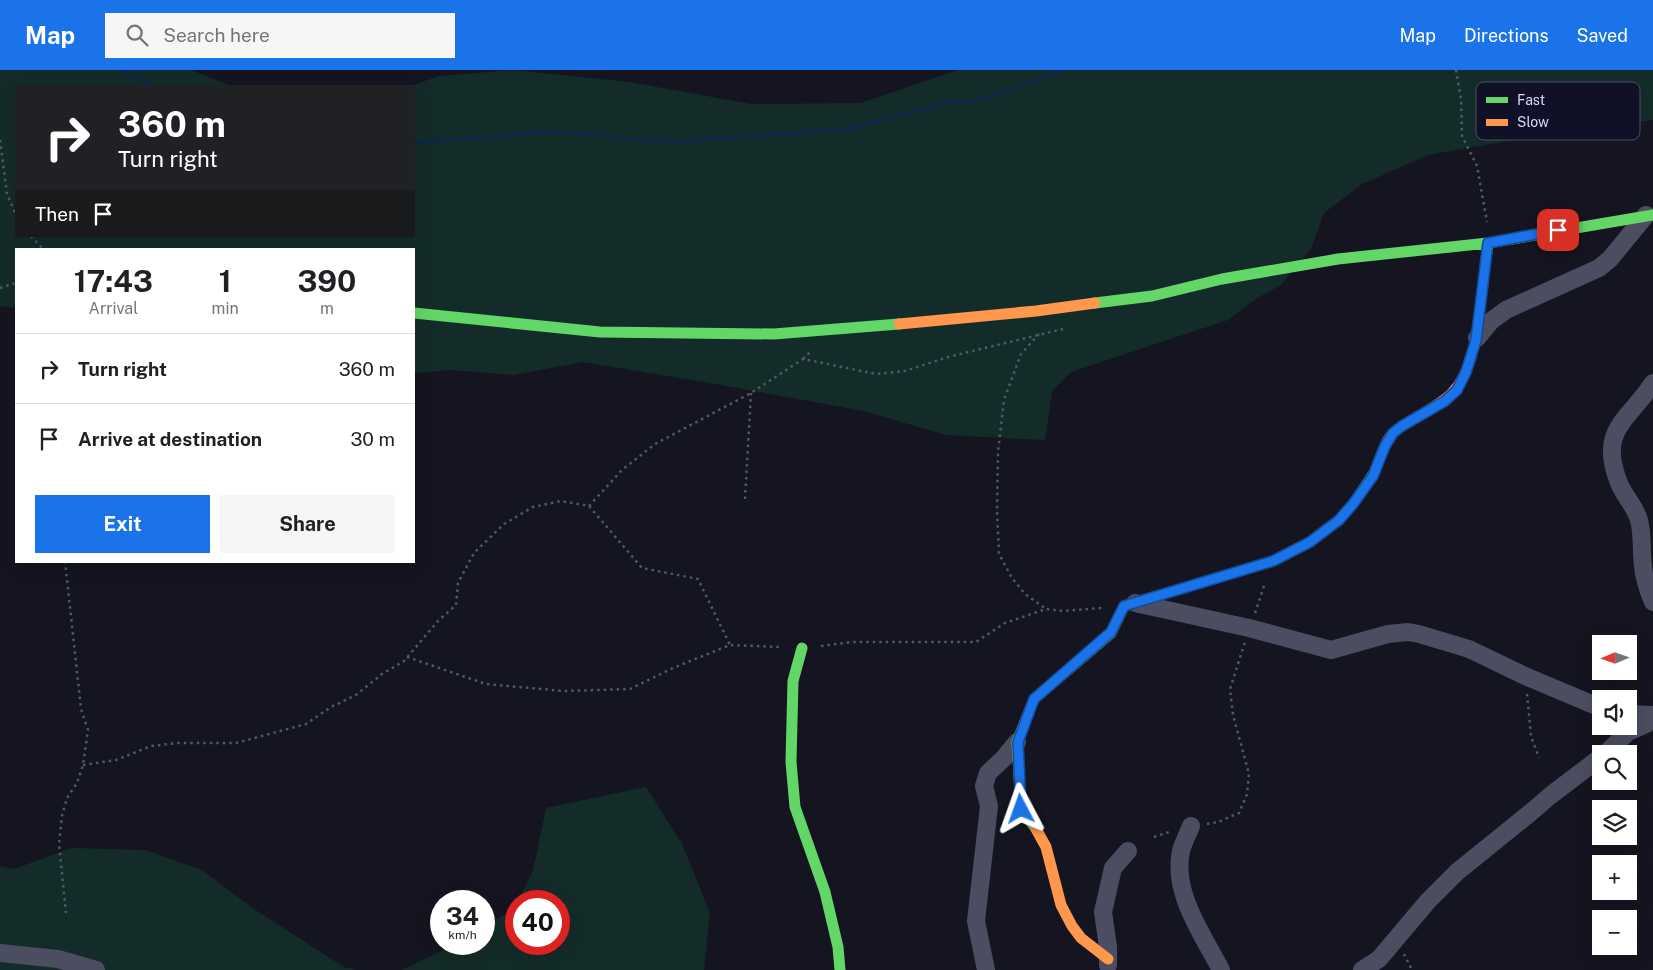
<!DOCTYPE html>
<html lang="en">
<head>
<meta charset="utf-8">
<style>
	:root { --surface:#fff; --page:#f6f6f6; --text:#202124; --muted:#757577; --line:#e0e0e0; --accent:#1a73e8 }
	body { margin:0; font-family:"Public Sans",sans-serif; background:var(--page); color:var(--text); height:100vh; display:flex; flex-direction:column; font-size:19px; white-space:nowrap }
	* { box-sizing:border-box; margin:0 }
	p { font-size:16px; color:var(--muted) }
	.icon { flex:none; width:28px; height:28px; fill:none; stroke:currentColor; stroke-width:2; stroke-linecap:round; stroke-linejoin:round }
	.map { position:relative; flex:1; overflow:hidden }
	.details { position:absolute; left:15px; top:178px; width:400px; height:315px; display:flex; flex-direction:column; background:var(--surface); border-radius:0px; box-shadow:0 5px 20px #0002 }
	.details>* { flex:none }
	.guide { position:absolute; left:15px; top:15px; width:400px; height:152px; border-radius:0px; box-shadow:0 5px 20px #0002; background:#202124; color:#fff; overflow:hidden }
	.needle { width:32px; rotate:268deg }
	.controls { position:absolute; left:1592px; top:565px; display:grid; gap:10px }
	.controls a { display:grid; place-items:center; width:45px; height:45px; border-radius:0px; background:var(--surface); box-shadow:0 5px 20px #0002; font-size:25px }
	.speed { position:absolute; left:430px; top:820px; display:flex; gap:10px; font-size:25px; font-weight:700; text-align:center }
	.speed>* { display:grid; place-content:center; width:65px; height:65px; border-radius:50%; background:var(--surface); box-shadow:0 5px 20px #0002; line-height:1 }
	.speed small { font-size:12px; font-weight:400 }
	.speed .limit { border:8px solid #d22; background:#fff; color:#111 }
	.pin { position:absolute; display:grid; place-items:center; width:42px; height:42px; color:#fff; margin:-21px; border-radius:10px; box-shadow:0 2px 8px #0006 }
	.me { position:absolute; width:55px; margin:-28px; rotate:356deg; stroke-linejoin:round; filter:drop-shadow(0 0 4px #0008) }
	.turn { display:flex; align-items:center; gap:18px; height:105px; padding:0 20px; font-size:22px }
	.turn .icon { width:65px; height:65px; stroke-width:2.5 }
	.turn b { display:block; font-size:35px; line-height:42px }
	.then { display:flex; align-items:center; height:48px; padding:0 20px; background:#0003; gap:10px; font-size:19px }
	.eta { display:flex; justify-content:space-evenly; align-items:center; height:85px; text-align:center }
	.eta b { font-size:30px; font-weight:700; line-height:35px }
	.button { display:flex; gap:10px; margin-top:auto; padding:10px 20px }
	.button a { flex:1; height:58px; border-radius:0px; background:var(--accent); color:#fff; font-size:20px; font-weight:700; line-height:58px; text-align:center }
	.button a+a { background:var(--page); color:var(--text) }
	ul { padding:0; list-style:none }
	li { display:flex; align-items:center; gap:15px; height:70px; padding:0 20px; border-top:1px solid var(--line) }
	li div { flex:1 }
	li b { display:block; font-size:19px }
	li em { font-style:normal }
	header { display:flex; align-items:center; gap:30px; box-sizing:border-box; height:70px; padding:0 25px; background:var(--accent); color:#fff }
	header strong { font-size:24px }
	nav { display:flex; gap:28px; margin-inline-start:auto; font-size:18px }
	.search { width:350px; height:45px; background:var(--page); display:flex; align-items:center; gap:12px; box-sizing:border-box; padding:0 18px; border-radius:0px; color:var(--muted); font-size:19px }
	.map>svg:first-child { display:block }
</style>
</head>
<body>
<header>
<strong>Map</strong>
<div class="search"><svg class="icon" aria-label="search" viewBox="0 0 24 24"><circle cx="10" cy="10" r="6"/><path d="M15 15l6 6"/></svg>Search here</div>
<nav><a>Map</a><a>Directions</a><a>Saved</a></nav>
</header>
<div class="map">
<svg width="1653" height="900" viewBox="0 0 1653 900">
	<rect width="100%" height="100%" fill="#151521"/>
	<path fill="#142c29" d="M0,0H191L231,16H16V166H414V16H411L439,6L513,0L629,12L751,34L861,33L958,0H1653V50L1558,62L1428,85L1362,114L1324,143L1311,179L1281,215L1257,228L1228,250L1071,302L1052,321L1045,370L946,365L864,341L710,313L583,292L513,305L451,300L414,303V179H16V238L0,236Z
		M646,717L682,774L710,843L704,900H402L456,874H484V857L514,838L516,834V874H559V831H518L533,801L546,738Z
		M72,778L145,780L202,800L254,839L344,897L357,900H0V796L14,799Z"/>
	<g fill="none" stroke-linecap="round" stroke-linejoin="round">
		<path stroke="#0d2840" stroke-width="4.5" d="M118,0L155,16
			M414,72L481,68L535,62L587,63L635,70L685,71L849,59L944,33L977,31L1064,0"/>
		<path stroke="#4b5c64" stroke-width="2.5" stroke-dasharray="2.5 4" stroke-linecap="butt" d="M1456,0L1461,29L1462,66L1477,96L1487,152
			M0,70L7,124L16,145
			M31,166L43,179
			M0,218L16,213
			M1039,264L1021,284L1004,330L998,382L997,440L999,484L1012,508L1025,524L1046,539
			M803,289L811,281
			M745,429L751,323
			M589,436L622,400L655,374L751,323L803,289L876,304L905,301L948,287L1063,259
			M65,491L81,639L88,660L83,695L77,713L67,728L62,746L59,774L66,843
			M1255,543L1265,513
			M821,576L852,572H976L1005,553L1046,539L1063,541L1102,538
			M407,587L486,614L564,621L630,619L673,598L730,575L781,577
			M1527,624L1531,666L1539,688
			M83,695L116,690L151,676L177,673H236L306,654L331,637L356,625L382,604L404,591L438,551L456,535L458,513L474,483L504,454L533,437L561,431L589,436L642,498L698,509L730,575
			M1207,754L1218,752L1239,743L1247,724L1249,704L1233,645L1230,619L1245,572
			M1154,767L1172,761
			M1404,884L1412,900"/>
		<path stroke="#4b4d61" stroke-width="18" d="M1477,268L1491,251L1506,240L1599,198L1610,189L1646,145
			M1653,313C1627,352 1598,360 1619,413C1624,426 1635,436 1639,450C1643,465 1641,481 1643,496C1644,509 1648,520 1653,532
			M1135,533L1249,558L1331,580L1388,564L1408,562L1419,564L1469,579L1525,606L1601,638
			M1629,644L1653,645
			M1605,684L1628,662L1646,654L1653,650
			M1191,756C1188,764 1183,773 1181,781C1172,823 1203,865 1221,900
			M0,883L58,889L96,900
			M1108,895V877L1103,842L1113,798L1128,781
			M986,900L976,851L989,736L984,716L988,703L1004,688L1017,672
			M1362,900L1379,889L1428,831L1457,802L1530,743L1551,725L1601,687"/>
		<path stroke="#63d668" stroke-width="11" d="M1095,233L1152,226L1222,209L1338,189L1488,173L1653,145
			M414,243L600,262L774,264L899,254
			M1471,287L1476,270L1488,173
			M802,578L793,611L791,692L795,737L825,822L838,877L840,900
			M1035,757L1021,739L1017,672L1034,629L1111,563L1124,536L1273,491L1310,472L1339,450L1353,434L1374,403"/>
		<path stroke="#ff974d" stroke-width="11" d="M899,254L1036,241L1095,233
			M1374,403C1380,390 1384,372 1394,362C1401,356 1409,352 1417,347C1447,330 1461,322 1471,287
			M1035,757L1046,777L1061,835L1072,856L1081,868L1108,889"/>
	</g>
	<g fill="none" stroke-linecap="round" stroke-linejoin="round">
		<defs>
			<path id="route" d="M1021,739L1018,672L1034,629L1111,562L1124,536L1273,491L1310,472L1339,450L1353,434L1373,406L1385,376L1393,363L1402,356L1445,331L1457,320L1466,302L1476,270L1488,173L1558,160"/>
		</defs>
		<use href="#route" stroke="#114b97" stroke-width="12"/>
		<use href="#route" stroke="#1a73e8" stroke-width="9"/>
	</g>
	<rect x="1476" y="12" width="164" height="58" rx="8" fill="#101026" stroke="#4c4c66" stroke-width="1"/>
	<rect x="1486" y="27" width="22" height="6" fill="#63d668"/>
	<rect x="1486" y="49" width="22" height="7" fill="#ff974d"/>
	<g font-size="14" fill="#d7d9fd">
		<text x="1517" y="35">Fast</text>
		<text x="1517" y="57">Slow</text>
	</g>
</svg>
<div class="controls">
<a><svg class="needle" viewBox="-14 -14 28 28"><path d="M0-13l5 13h-10z" fill="#e53935"/><path d="M0 13l5-13h-10z" fill="#757577"/></svg></a>
<a><svg class="icon" aria-label="sound" viewBox="0 0 24 24"><path d="M4 9h4l5-4v14l-5-4H4zM17 9q2 3 0 6"/></svg></a>
<a><svg class="icon" aria-label="search" viewBox="0 0 24 24"><circle cx="10" cy="10" r="6"/><path d="M15 15l6 6"/></svg></a>
<a><svg class="icon" aria-label="layers" viewBox="0 0 24 24"><path d="M12 4l9 5-9 5-9-5zM3 14l9 5 9-5"/></svg></a>
<a>+</a>
<a>−</a>
</div>
<div class="speed"><div>34<small>km/h</small></div><div class="limit">40</div></div>
<div class="pin" style="left:1558px;top:160px;background:#d93025"><svg class="icon" aria-label="arrive" viewBox="0 0 24 24"><path d="M6 21V4h12l-3 4 3 4H6"/></svg></div>
<svg class="me" style="left:1021px;top:739px" viewBox="-20 -20 40 40"><path d="M0-17L14 15 0 8-14 15z" fill="#1a73e8" stroke="#fff" stroke-width="4"/></svg>
<div class="guide">
<div class="turn"><svg class="icon" aria-label="right" viewBox="0 0 24 24"><path d="M7 20v-9h11M14 6l5 5-5 5"/></svg><div><b>360 m</b>Turn right</div></div>
<div class="then">Then<svg class="icon" aria-label="arrive" viewBox="0 0 24 24"><path d="M6 21V4h12l-3 4 3 4H6"/></svg></div>
</div>
<section class="details">
<div class="eta">
<div><b>17:43</b><p>Arrival</p></div>
<div><b>1</b><p>min</p></div>
<div><b>390</b><p>m</p></div>
</div>
<ul>
<li><svg class="icon" aria-label="right" viewBox="0 0 24 24"><path d="M7 20v-9h11M14 6l5 5-5 5"/></svg><div><b>Turn right</b></div><em>360 m</em></li>
<li><svg class="icon" aria-label="arrive" viewBox="0 0 24 24"><path d="M6 21V4h12l-3 4 3 4H6"/></svg><div><b>Arrive at destination</b></div><em>30 m</em></li>
</ul>
<div class="button"><a>Exit</a><a>Share</a></div>
</section>
</div>
</body>
</html>
